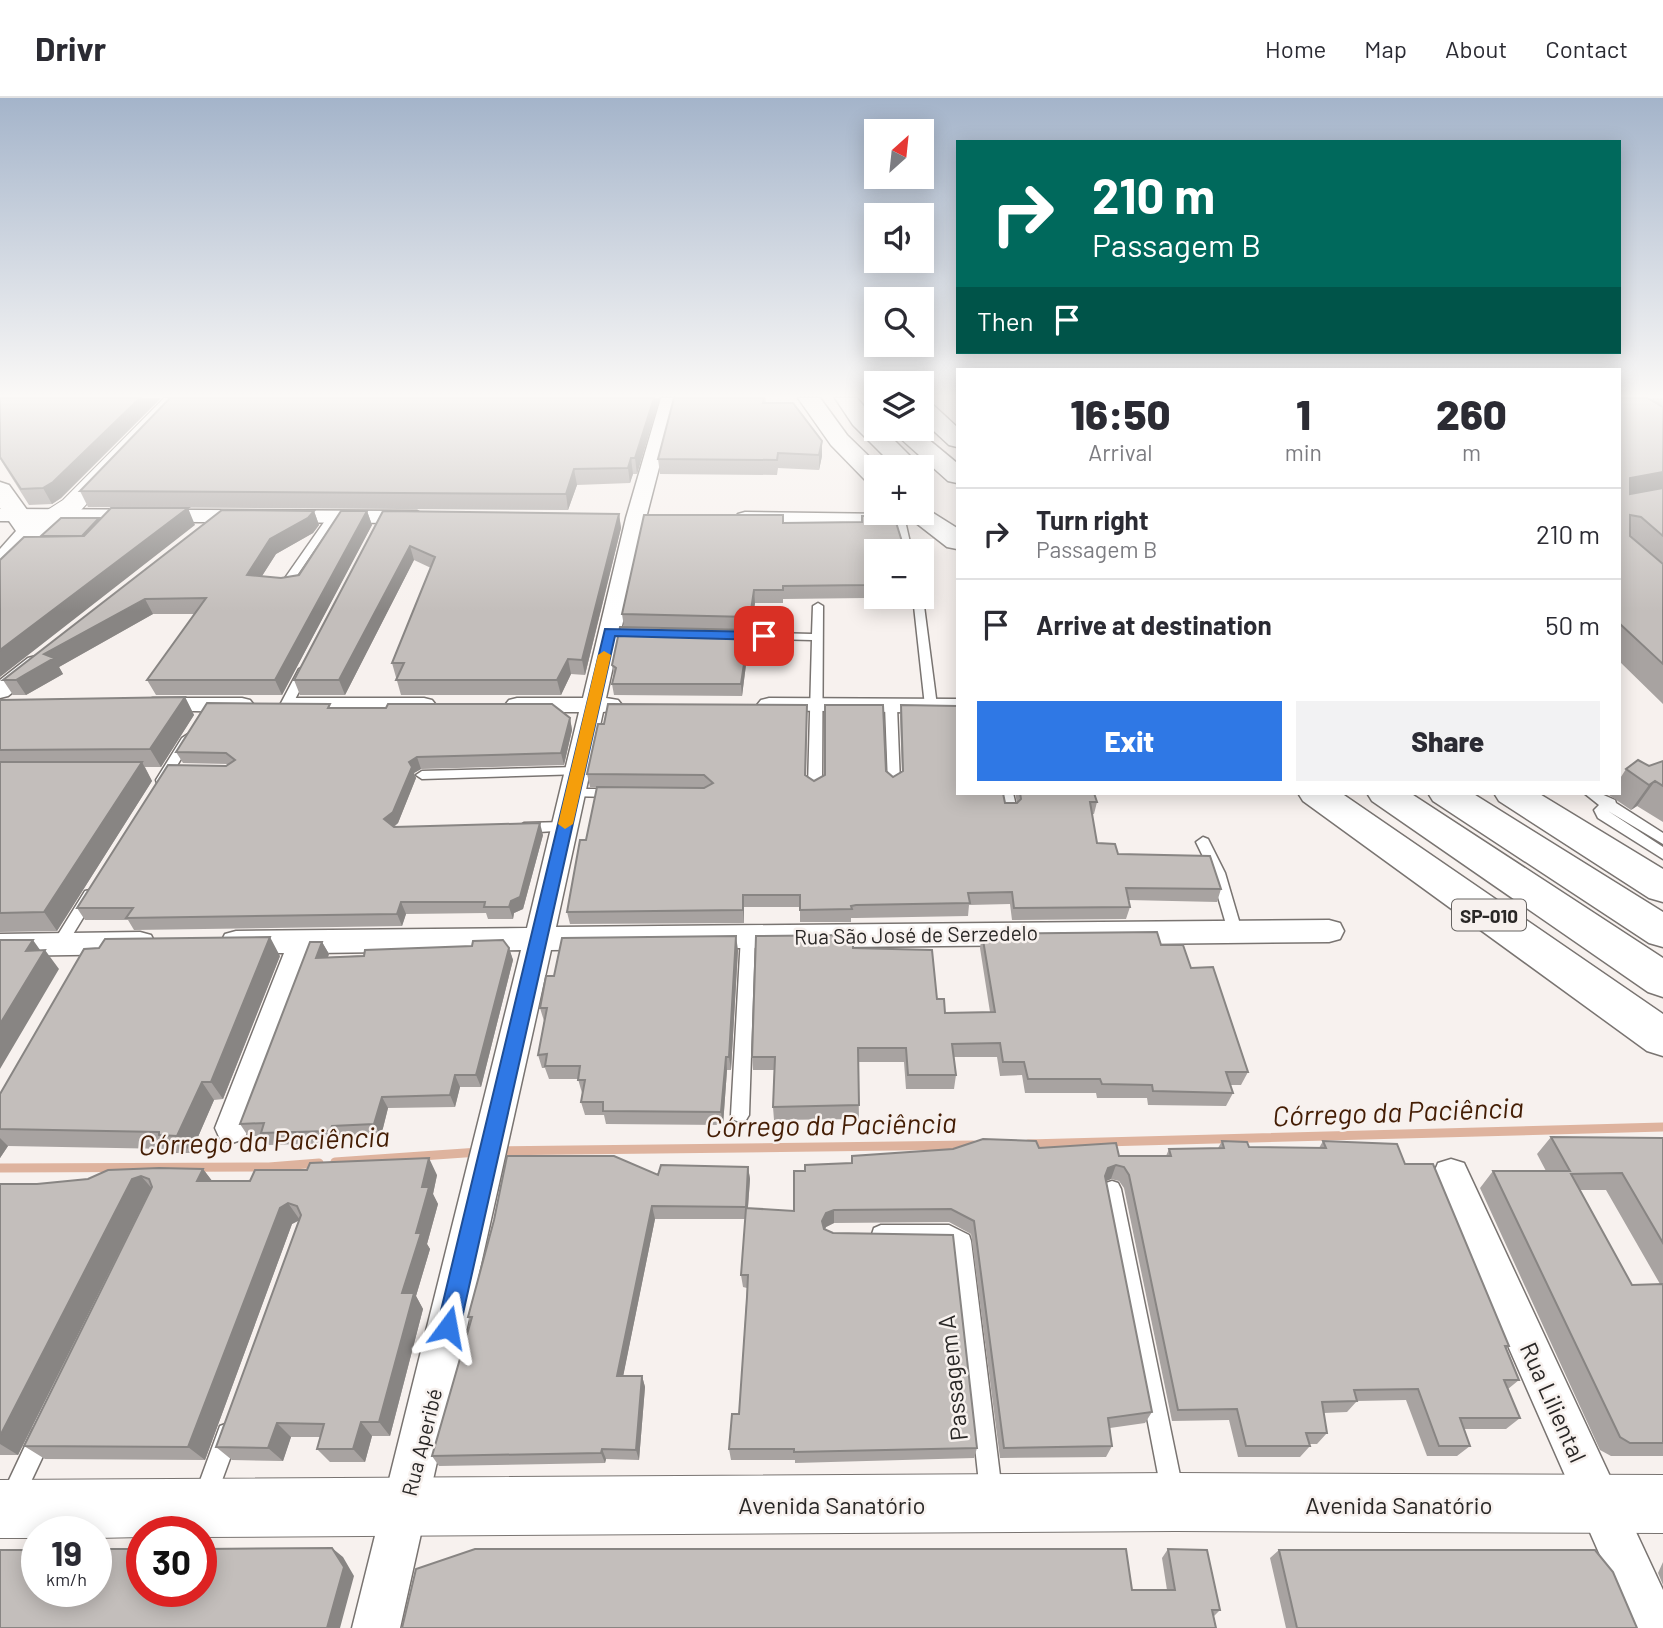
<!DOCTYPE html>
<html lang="en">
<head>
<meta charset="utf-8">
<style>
	:root { --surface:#fff; --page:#f2f2f3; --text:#2b2b33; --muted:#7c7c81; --line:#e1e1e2; --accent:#2f78e5 }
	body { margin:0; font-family:Barlow,sans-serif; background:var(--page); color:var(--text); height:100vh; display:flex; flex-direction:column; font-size:26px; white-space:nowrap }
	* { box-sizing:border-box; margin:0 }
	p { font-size:23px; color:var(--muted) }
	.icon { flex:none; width:38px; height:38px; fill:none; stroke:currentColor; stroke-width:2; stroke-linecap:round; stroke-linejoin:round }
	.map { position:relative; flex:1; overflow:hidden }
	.side { position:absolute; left:956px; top:270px; width:665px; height:427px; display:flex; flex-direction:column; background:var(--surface); border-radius:0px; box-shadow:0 4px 18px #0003 }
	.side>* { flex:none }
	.top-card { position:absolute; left:956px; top:42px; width:665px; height:214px; border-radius:0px; box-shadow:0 4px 18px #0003; background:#00695c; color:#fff; overflow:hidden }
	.needle { width:46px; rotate:27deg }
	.controls { position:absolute; left:864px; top:21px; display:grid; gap:14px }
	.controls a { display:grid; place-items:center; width:70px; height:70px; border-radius:0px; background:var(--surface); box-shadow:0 4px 18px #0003; font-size:35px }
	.speed { position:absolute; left:21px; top:1418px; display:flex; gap:14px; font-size:35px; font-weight:700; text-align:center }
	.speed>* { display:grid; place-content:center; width:91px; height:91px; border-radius:50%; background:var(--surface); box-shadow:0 4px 18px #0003; line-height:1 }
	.speed small { font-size:18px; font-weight:400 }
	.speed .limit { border:10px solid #d22; background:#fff; color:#111 }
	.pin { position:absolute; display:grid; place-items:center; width:60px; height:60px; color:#fff; margin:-30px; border-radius:14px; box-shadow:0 4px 10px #0006 }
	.me { position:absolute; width:77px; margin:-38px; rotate:13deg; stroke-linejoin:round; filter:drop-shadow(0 0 5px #0008) }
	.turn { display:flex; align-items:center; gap:24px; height:147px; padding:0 21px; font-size:32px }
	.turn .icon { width:91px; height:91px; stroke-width:2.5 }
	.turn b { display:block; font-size:49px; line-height:60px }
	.then { display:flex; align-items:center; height:66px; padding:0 21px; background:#0003; gap:14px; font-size:26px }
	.eta { display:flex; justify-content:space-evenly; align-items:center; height:119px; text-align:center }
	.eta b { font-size:42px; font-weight:800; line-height:49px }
	.button { display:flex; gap:14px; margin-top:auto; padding:14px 21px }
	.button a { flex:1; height:80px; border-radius:0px; background:var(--accent); color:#fff; font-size:28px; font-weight:800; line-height:80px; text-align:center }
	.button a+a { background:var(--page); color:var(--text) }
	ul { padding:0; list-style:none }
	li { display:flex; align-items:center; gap:21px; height:91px; padding:0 21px; border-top:2px solid var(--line) }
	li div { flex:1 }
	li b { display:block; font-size:26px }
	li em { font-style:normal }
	header { display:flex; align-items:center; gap:42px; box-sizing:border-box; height:98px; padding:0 35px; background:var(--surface); border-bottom:2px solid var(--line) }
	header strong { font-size:33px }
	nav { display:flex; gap:38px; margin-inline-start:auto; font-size:24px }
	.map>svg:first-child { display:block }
</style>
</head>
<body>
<header>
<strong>Drivr</strong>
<nav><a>Home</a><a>Map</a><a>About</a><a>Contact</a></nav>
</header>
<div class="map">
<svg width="1663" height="1530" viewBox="0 0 1663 1530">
	<rect width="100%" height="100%" fill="#f7f1ee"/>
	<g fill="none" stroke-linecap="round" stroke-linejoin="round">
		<path stroke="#deb39e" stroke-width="9" d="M1028,1046L1663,1029
			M496,1053L973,1047
			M335,1064L479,1054
			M0,1070L269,1069L319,1065"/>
		<defs>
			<path id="service" d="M329,417L337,419L287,492H279L278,490Z
				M887,420H893L906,427L912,453H902L898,430L887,424Z
				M906,499H916V500L911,503L907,502Z
				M818,505L823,508L822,689L815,693L808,689L812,542L730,540L724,537L730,534L812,536L813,508Z
				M919,505L924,508L937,608L931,612L925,608L914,508Z
				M305,568L311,571L292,607L290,610H282L280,607L299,571Z
				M891,604L897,608L900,685L894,689L888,685L885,608Z
				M188,636L194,640L168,682L167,685H157L156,682L182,640Z
				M577,669L582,670L583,673L582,676L422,681L416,677L422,673Z
				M572,691H613L620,695L613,699L567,698L565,695L567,692Z
				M1001,695H1013L1017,712L1015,715H1005Z
				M1584,695H1599L1615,702L1616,705L1663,735V746L1608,713L1663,749V761L1598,720L1594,712L1599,707Z
				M565,724L570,726L572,729L570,732L524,735L517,730L524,725Z
				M1203,739L1208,741L1225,775L1242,833L1240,837H1230L1228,833L1211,775L1196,744Z
				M90,792L95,793L97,797L64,851H54L51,847L54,843L85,793Z
				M748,832L753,834L755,838L749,1017L746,1022L740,1024L734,1022L731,1017L741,838L743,834Z
				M1112,1083L1118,1085L1121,1091L1183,1392L1180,1400L1172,1403L1164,1400L1161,1392L1103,1091L1106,1085Z
				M881,1127H949L969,1137L971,1143L1002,1394L999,1402L991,1405L983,1402L980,1394L953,1148L947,1145H881L874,1142L872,1136L874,1130Z
				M228,1325L236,1328L239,1336L213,1407L205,1410L197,1407L194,1399L220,1328Z
				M41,1328L49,1331L52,1339L20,1407L12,1410L4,1407L1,1399L33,1331Z"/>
			<path id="minor" d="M661,300H677L646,420L606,600L618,602L622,607L618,612L603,614L556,829L1329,822L1340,825L1344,833L1340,841L1329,844L551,852L400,1530H352L521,852L315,855L249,1030L244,1041L232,1045L220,1041L215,1030L284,855H236L225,852L221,844L225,836L236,833L527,830L579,614H517L509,612L505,607L509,602L517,600H583L626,420Z
				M0,411L417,413L427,419L417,425L0,423Z
				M745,414L890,416L900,422L890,428L738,424L735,420L738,416Z
				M36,558L47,565L44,570L8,598L0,600V582L28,560Z
				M153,600H242L250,602L254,607L250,612L242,614L145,612L141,607L145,602Z
				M293,600H424L432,602L436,607L432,612L424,614L285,612L281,607L285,602Z
				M769,600L957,601V615L761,612L757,607L761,602Z
				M140,834L151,837L155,845L151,853L140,856L0,858V836Z
				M1451,1061L1464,1065L1663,1492V1530H1632L1433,1077L1438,1065Z"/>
			<path id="tertiary" d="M164,300H187L81,412L39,439H21L17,434L21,429L63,402Z
				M1175,1375L1663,1377V1435L1175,1433L201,1439V1433H142V1439L96,1440V1433H37V1440H0V1382Z"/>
			<path id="secondary" d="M0,384L9,387L43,434L10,474L0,476V451L16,433L0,410Z"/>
			<path id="trunk" d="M798,300H820L847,337L880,369H877V387L868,385L831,347Z
				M922,302L930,304L957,329V349L949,347L922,322Z
				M922,408L957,430V451L947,449L911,421L907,415H922Z
				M1298,695H1341L1663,916V958L1647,953L1303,703Z
				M1494,695H1538L1663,771V804L1649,800L1499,703Z"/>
			<path id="motorway" d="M835,300H857L877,324V331H883L921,369H895L853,327Z
				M890,331H916L957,365V385L948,383Z
				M1367,695H1410L1663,860V899L1648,894L1372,703Z
				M1428,695H1472L1663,814V849L1649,845L1433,703Z"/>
		</defs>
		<use href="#service" stroke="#797471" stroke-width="3"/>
		<use href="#minor" stroke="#797471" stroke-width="3"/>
		<use href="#tertiary" stroke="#797471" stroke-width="2"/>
		<use href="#secondary" stroke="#797471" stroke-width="3"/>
		<use href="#trunk" stroke="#797471" stroke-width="3"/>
		<use href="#motorway" stroke="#797471" stroke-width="3"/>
		<use href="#service" fill="#fff" fill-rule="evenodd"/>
		<use href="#minor" fill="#fff" fill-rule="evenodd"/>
		<use href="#tertiary" fill="#fff" fill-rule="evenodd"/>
		<use href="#secondary" fill="#fff" fill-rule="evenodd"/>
		<use href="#trunk" fill="#fff" fill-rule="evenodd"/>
		<use href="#motorway" fill="#fff" fill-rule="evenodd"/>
	</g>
	<path fill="#a8a3a1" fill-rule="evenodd" d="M0,300H161L61,400L52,406L29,407L0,361Z
		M660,300L637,376H633L630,385L577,387L568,412L88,409L80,393Z
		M674,300H766V305L822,343V358L819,372L778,370L777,377L660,376L658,361Z
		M1619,300H1663V606L1619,563Z
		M222,412L314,413L319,427L313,435L276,456L262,478L281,480L299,477L367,413L372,427L282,597H156L147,582L195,516H153L59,569L63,576L26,597H13L3,582Z
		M383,413L619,416L621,430L585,577L571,576L561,597H401L392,565L431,470L414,462L345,597H300L294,582Z
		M862,418L904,450V453H877V495H869L866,500L783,501V505H755L751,532L624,529L622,516L783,425L861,424Z
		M749,532V543L742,598L614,597L612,586L614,578L612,567Z
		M185,599L194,617L161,669H145L152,683L57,833L0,834V602Z
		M901,607L1005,705H1017L1015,695H1094L1097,704L1094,716H1092L1097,745L1118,756L1221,791L1217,804L1128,802L1130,809L1126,821L1012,822L1010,806L969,807L968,818L856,820H851V824H800V809H744V825L570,826L567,814L586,742L705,689H590L587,676L807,619L806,677L814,683L886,673L893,679L902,673L900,619Z
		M332,610L570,620L572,632L564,667L421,671L414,675L416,680L398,725L394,729L543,737L523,811L514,815L513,821H488L486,815L406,816L402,828L134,832L128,822H85L77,810L228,666L183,665L176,654Z
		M1663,663V724L1637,708L1631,712L1609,697L1610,695H1619V682L1626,671L1649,668Z
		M982,836L1161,847L1191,870L1248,974L1241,987H1230L1233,995L1226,1008L1148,1007L1147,1000H1097L1096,995H1025L1022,977L1000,978L997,959H954L956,977L954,991H906L904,964H858L859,1021L774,1022L773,1009L774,972H753L752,959L853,850L937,901L945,915L990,914L980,850Z
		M322,844L329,856L328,859L509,850L513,862L481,989H460L455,1009L388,1010L381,1038L339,1040L337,1045L269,1047L263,1038H248L240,1026Z
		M738,852L731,972H727L723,1027L606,1026L604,1017H585L581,1004L582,995L578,981H549L545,970H542L538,957L544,923L540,910L554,878Z
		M280,858L223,1001L214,1002L191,1055H173L170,1051L8,1048L0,1060V996Z
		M1551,1039L1663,1040V1358H1611L1600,1352L1480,1090L1493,1073H1546L1537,1056ZM1580,1092H1606L1660,1186L1632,1187Z
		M1222,1043L1249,1049L1319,1050L1323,1043L1405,1066L1509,1248L1506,1251L1519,1282L1508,1291L1520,1320L1506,1331H1464L1470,1348L1457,1358H1427L1406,1302L1357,1303L1347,1314L1324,1315L1327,1335L1317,1346H1309L1310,1348L1300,1359H1238L1229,1322L1172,1323L1124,1090L1119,1083L1111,1081L1106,1083L1152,1314L1145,1325L1110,1330L1112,1348L1106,1359L1000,1360L971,1136L949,1124L834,1125L826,1129L825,1131L977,1350L974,1360L795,1365V1362H731L729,1351L739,1316L747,1190L743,1189L741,1177L745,1121H655L623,1278H642L645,1289L639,1362L606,1361L605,1365L439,1368L432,1358L470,1224L468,1219L658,1077L748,1069L750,1081L748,1110L794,1113L805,1073L852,1065L1039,1050L1119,1058H1166L1169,1051L1218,1050Z
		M203,1071L212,1083L437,1077L433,1096L438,1106L427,1146L430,1151L416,1198L423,1211L390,1338H372L365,1364H330L317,1351L320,1339H291L283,1363L232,1362L216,1349L299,1122L292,1126L205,1362L45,1361L24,1348L148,1097L147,1098L18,1357H0V1085L1,1086H37Z
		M1168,1451L1220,1512L1213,1519L1132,1492H1167L1162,1460Z
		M1279,1452L1637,1530H1286L1270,1460Z
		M1663,1464V1487L1658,1475Z"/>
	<path fill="#888583" d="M140,300H161L61,400L52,406L43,390Z
		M654,300H660L637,376L635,360Z
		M822,343V358L819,372V357Z
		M631,360L633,376L630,385L628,370Z
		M574,371L577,387L568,412L566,396Z
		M1663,374V393L1619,402L1630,380Z
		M188,410L195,427L0,579V552Z
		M314,413L319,427L313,435L276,456L253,492L247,477L270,441Z
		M367,413L372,427L282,597L275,582Z
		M619,416L621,430L585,577L582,562Z
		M99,420L102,426L85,444L82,438Z
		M410,448L414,462L345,597L339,582Z
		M870,482L869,495L866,500V487Z
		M754,492L755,505L751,532L750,519Z
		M145,501L153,516L59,569L63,576L26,597L16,582L44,556Z
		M749,532V543L742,598L741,586Z
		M568,561L571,576L561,597L557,582Z
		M185,599L194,617L161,669L150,651Z
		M570,620L572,632L564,667L561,655Z
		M417,659L421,671L414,675L416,680L398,725L388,733L384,721L409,664Z
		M142,664L152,683L57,833L44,814Z
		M1655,683L1637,708L1631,712L1649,687Z
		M540,725L543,737L523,811L514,815L513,821L509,809L511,803Z
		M743,797L744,809V825L743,812Z
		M401,804L406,816L402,828L397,816Z
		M736,838L738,852L731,972L729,959Z
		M270,839L280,858L223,1001L211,984Z
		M33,842L43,856L45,852L59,871L0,971V926L26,853Z
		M322,844L329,856L323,872L316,860Z
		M509,850L513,862L481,989L476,977Z
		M726,959L727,972L723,1027L721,1014Z
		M455,977L460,989L455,1009L450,997Z
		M202,984L214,1002L191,1055L177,1038Z
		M382,999L388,1010L381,1038L374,1026Z
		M332,1028L339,1040L337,1045L330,1033Z
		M0,1040L8,1048L0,1060Z
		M429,1060L437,1077L433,1096L438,1106L427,1146L430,1151L416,1198L423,1211L390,1338L379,1324L402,1195L416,1135L422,1089Z
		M1116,1067L1111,1081L1104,1084L1100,1091L1108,1070Z
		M748,1069L750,1081L747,1121L746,1109Z
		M203,1071L216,1088L197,1083Z
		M141,1078L156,1095L147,1098L18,1357L0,1346V1338L132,1081Z
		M288,1105L300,1122L292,1126L205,1362L188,1349L280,1110Z
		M652,1108L655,1121L621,1289L617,1278Z
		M834,1112V1125L826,1129L823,1136L822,1123L826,1115Z
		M642,1278L645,1289L639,1362L636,1352Z
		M361,1324L372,1338L365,1364L353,1351Z
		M277,1325L291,1339L283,1363L268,1350Z
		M602,1351L606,1361L605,1365L601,1355Z
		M332,1450L343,1459L354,1478L340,1530H327Z"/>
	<path fill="#c3bebb" stroke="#888583" stroke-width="2" d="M0,300H140L53,384L43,390L21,391L0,359Z
		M170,300H654L635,360H631L628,370L574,371L566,396L80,393Z
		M674,300H764L763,305H793L822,343L819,357L778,355L777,362L658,361Z
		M1619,300H1647L1663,309V374L1630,380V396L1663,390V438L1641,419L1630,417V438L1663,466V566L1619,525Z
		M111,410H188L0,552V462L24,439L84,438Z
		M222,412L314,413L308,420L270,441L247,477L281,480L299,477L341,413H367L275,582H147L206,500L145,501L44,556L54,560L26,576L16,582H3Z
		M383,413L619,416L582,562L568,561L557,582H396L404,565H392L435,459L410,448L339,582H294Z
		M644,417H783V425L862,424V418H894L904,450H896V453H877V482H870L866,487L783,488V492H754L750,519L622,516Z
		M61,420H99L82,438H41Z
		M620,529L749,532L741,586H612L616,570L612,567Z
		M185,599L150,651L0,652V602Z
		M207,605L330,606L328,610H386L388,606H552L570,620L561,655L417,659L409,664L412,669L393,714L384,721L394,729L540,725L520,799L511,803L509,809H484L485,804H401L397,816L126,820L133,810H77L168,667L226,668L235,662L226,655L176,654Z
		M608,606L807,607L805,677L814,683L825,677V607H883L886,673L893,679L903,673L901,607L957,608V695H1003L1005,705H1017L1021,701L1020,695H1094L1097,704H1090L1097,745L1115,746L1118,756L1210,758L1221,791L1126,790L1130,809L1014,810L1012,794L968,795L970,805L856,807L851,808L852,811L800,812V797H743V812L567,814L580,742H586L597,689L704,690L713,685L704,677L587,676L598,626H604Z
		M1638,662L1649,668L1663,663V688L1655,683L1649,687L1626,671Z
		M0,664H142L44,814L0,815Z
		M1157,834L1161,847H1183L1191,870L1213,869L1248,974H1226L1233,995L1153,993L1152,987L1102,986L1100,981H1028L1024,964H1003L1000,945L952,946L956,977H908L906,950H858L859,1007L773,1009L775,959H752L756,838L853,837V850L932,852L937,901H944L945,915L995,914L982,836Z
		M736,838L729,959H726L721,1014L603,1013V1004H581L585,982H578L580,968H545L547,956L538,957L547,910H540L546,878H554L562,840Z
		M270,839L211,984H202L177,1038L159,1037V1034L0,1031V996L84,851L99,850L105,841Z
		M0,842H33L26,853L45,852L0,926Z
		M503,842L509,850L476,977H455L450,997L382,999L374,1026L332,1028L330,1033L261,1035L264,1025L240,1026L310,844H322L316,860L364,858L365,852L472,848L473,843Z
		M1551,1039L1663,1040V1145L1622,1075L1571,1076L1632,1187L1663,1186V1345H1630L1620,1339L1493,1073H1570Z
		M983,1041L1036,1043L1039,1050L1116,1045L1119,1058H1171L1169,1051L1224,1050L1222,1043L1247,1044L1249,1049L1326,1050L1323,1043L1397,1046L1405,1066H1433L1509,1248H1505L1519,1282H1504L1520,1320H1460L1470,1348H1439L1418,1291L1354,1292L1357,1303L1322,1304L1327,1335H1306L1310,1348H1246L1237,1311L1178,1312L1129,1077L1124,1069L1116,1067L1108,1070L1105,1078L1152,1314L1108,1320L1112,1348L1004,1350L974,1123L951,1111L834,1112L826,1115L822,1123L824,1131L833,1135L953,1137L977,1350L794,1354V1351H729L732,1316H739L747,1199L748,1177H741L746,1110L794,1113V1073H805V1067L852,1065V1058L953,1051Z
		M507,1058H614L658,1077L661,1067L748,1069L746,1109L652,1108L617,1278H642L636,1352L602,1351L601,1355L432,1358L472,1219H468L494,1122Z
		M429,1060L422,1089H429L416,1135H421L402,1195H414L379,1324H361L353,1351H317L324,1326L277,1325L268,1350L216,1349L301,1117L297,1108L288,1105L280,1110L188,1349L24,1348L152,1089L149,1081L141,1078L132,1081L0,1338V1086H37L88,1081L108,1072L159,1070L203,1071L197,1083H250L255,1072H307L310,1065Z
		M332,1450L344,1469L327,1530H0V1452H37V1493H96V1451H142V1493H201V1451Z
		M475,1451H1126L1132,1492H1175L1168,1451L1207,1452L1220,1512H1212L1216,1530H402L416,1471Z
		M1279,1452H1595L1613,1474L1637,1530H1297Z"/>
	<linearGradient id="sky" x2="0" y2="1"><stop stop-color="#a4b4ca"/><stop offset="0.58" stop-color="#fbf9f7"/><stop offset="1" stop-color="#fbf9f7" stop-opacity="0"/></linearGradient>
	<rect width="1663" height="514" fill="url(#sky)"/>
	<path fill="#2f78e5" stroke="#1f4e95" stroke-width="2" d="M605,531L764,534L771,538L764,542L615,538L460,1229L456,1237L448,1240L440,1237L437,1229Z"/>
	<path fill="#f59e0b" d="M604,553L611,557L573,726L565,731L558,726L598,557Z"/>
	<g text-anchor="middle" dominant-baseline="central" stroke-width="5" stroke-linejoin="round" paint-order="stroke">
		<rect fill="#f7f1ee" stroke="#676462" stroke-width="2" x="1452" y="801.5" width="74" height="31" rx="5"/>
		<g font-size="19" font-weight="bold" fill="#292726">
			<text x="1489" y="817">SP-010</text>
		</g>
		<g font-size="21" fill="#292726" stroke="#f7f1ee">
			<text transform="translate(916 836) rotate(-1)">Rua São José de Serzedelo</text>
			<text transform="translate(421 1344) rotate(-76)">Rua Aperibé</text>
		</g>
		<g font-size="24" fill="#292726" stroke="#f7f1ee">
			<text transform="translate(952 1280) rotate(-96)">Passagem A</text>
			<text transform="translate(1554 1304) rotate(66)">Rua Liliental</text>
			<text x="832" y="1406">Avenida Sanatório</text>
			<text x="1399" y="1406">Avenida Sanatório</text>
		</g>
		<g font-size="28" font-style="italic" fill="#441d04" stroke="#f7f1ee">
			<text transform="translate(1398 1013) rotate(-2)">Córrego da Paciência</text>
			<text transform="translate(831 1026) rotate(-1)">Córrego da Paciência</text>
			<text transform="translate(264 1042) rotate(-2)">Córrego da Paciência</text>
		</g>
	</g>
</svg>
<div class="controls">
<a><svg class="needle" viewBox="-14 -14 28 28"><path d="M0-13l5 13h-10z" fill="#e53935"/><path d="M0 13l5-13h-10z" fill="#7c7c81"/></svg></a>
<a><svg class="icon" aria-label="sound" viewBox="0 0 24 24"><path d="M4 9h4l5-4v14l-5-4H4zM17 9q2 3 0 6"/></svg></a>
<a><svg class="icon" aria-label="search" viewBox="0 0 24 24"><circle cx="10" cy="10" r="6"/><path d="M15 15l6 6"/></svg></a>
<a><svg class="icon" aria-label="layers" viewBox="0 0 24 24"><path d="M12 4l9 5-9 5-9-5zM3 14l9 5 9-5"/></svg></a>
<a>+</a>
<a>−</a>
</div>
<div class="speed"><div>19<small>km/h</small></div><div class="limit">30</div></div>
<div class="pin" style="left:764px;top:538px;background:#d93025"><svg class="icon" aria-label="arrive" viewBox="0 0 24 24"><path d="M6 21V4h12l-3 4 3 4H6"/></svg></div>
<svg class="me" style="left:448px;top:1229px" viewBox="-20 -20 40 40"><path d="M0-17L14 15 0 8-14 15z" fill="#2f78e5" stroke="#fff" stroke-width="4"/></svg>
<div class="top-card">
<div class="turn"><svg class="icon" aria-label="right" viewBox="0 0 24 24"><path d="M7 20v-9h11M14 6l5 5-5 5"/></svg><div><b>210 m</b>Passagem B</div></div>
<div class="then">Then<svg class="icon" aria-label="arrive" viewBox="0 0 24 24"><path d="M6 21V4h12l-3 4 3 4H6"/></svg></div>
</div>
<section class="side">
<div class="eta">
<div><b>16:50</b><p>Arrival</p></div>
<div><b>1</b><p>min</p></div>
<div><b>260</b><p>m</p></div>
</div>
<ul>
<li><svg class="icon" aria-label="right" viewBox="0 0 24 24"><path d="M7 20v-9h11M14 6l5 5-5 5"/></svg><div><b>Turn right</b><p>Passagem B</p></div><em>210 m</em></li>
<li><svg class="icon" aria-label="arrive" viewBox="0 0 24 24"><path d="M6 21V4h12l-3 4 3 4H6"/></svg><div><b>Arrive at destination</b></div><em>50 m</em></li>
</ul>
<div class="button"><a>Exit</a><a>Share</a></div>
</section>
</div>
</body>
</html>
